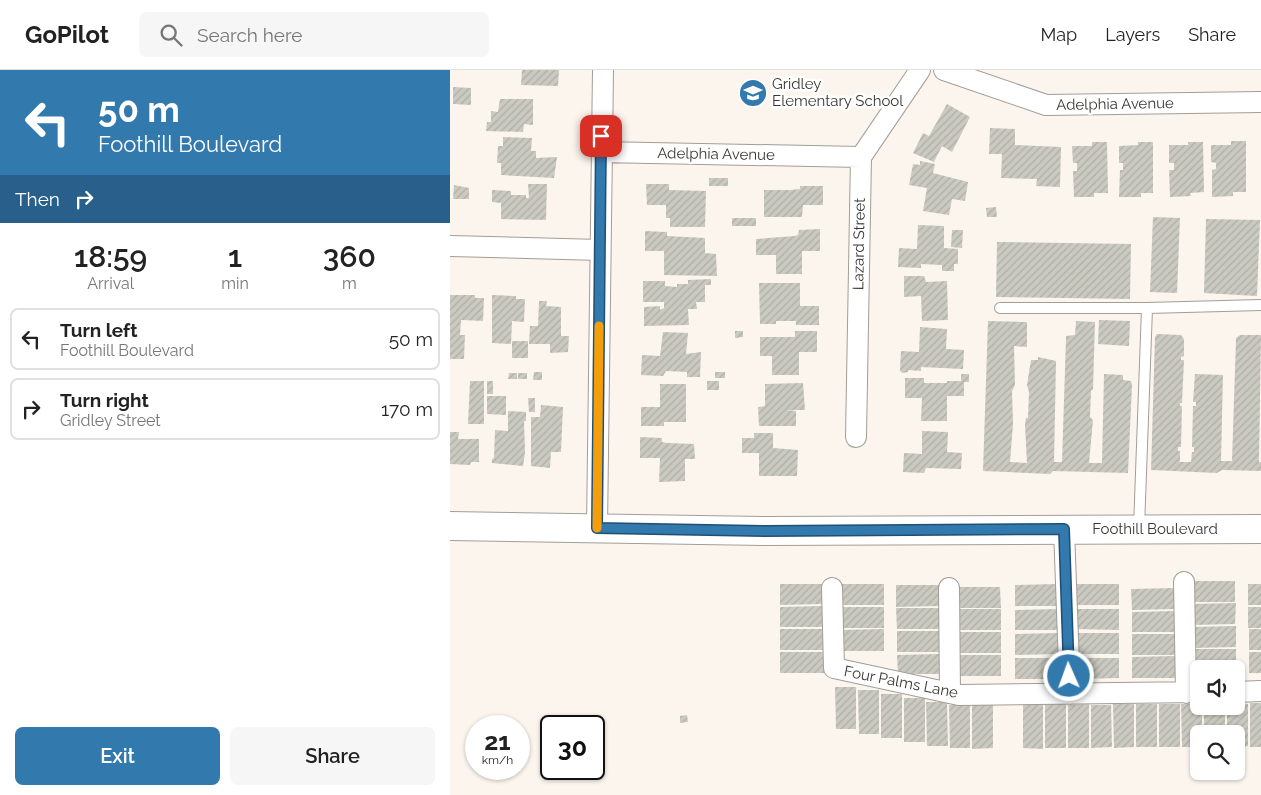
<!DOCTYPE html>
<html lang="en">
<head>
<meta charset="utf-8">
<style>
	:root { --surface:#fff; --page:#f6f6f6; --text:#222; --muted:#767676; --line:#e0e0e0; --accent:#3279ae }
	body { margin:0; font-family:Raleway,sans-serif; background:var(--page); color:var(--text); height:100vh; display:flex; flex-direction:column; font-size:19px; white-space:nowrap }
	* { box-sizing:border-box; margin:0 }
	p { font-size:16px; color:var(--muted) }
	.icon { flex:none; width:28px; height:28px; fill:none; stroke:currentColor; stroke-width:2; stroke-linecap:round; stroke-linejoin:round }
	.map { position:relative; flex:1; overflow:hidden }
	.details { display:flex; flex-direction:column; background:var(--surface); width:450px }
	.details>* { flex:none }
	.guide { background:#3279ae; color:#fff; overflow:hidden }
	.fabs { position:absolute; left:740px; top:590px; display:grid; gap:10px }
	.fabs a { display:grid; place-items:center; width:55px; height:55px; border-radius:8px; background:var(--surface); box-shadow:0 1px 4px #0004; font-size:25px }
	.speed { position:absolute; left:15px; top:645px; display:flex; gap:10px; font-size:25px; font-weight:700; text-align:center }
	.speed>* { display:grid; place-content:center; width:65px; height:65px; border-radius:50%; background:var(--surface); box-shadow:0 1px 4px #0004; line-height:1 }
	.speed small { font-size:12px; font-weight:400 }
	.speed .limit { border:2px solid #111; border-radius:8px; background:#fff; color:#111 }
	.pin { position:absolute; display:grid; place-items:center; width:42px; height:42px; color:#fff; margin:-21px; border-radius:10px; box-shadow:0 2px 8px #0006 }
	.me { position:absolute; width:55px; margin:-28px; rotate:358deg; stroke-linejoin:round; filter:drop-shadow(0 0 4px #0008) }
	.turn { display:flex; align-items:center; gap:18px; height:105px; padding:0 15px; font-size:22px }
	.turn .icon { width:65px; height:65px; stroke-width:2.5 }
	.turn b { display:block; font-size:35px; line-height:42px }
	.then { display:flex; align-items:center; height:48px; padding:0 15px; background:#0003; gap:10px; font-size:19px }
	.eta { display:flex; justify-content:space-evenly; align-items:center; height:85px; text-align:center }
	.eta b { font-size:30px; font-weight:600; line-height:35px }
	.action { display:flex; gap:10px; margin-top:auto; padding:10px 15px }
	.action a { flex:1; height:58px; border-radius:8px; background:var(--accent); color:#fff; font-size:20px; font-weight:600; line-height:58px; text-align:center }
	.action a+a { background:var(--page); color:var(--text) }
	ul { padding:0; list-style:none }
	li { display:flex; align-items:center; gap:15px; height:62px; margin:0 10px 8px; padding:0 5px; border:2px solid var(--line); border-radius:8px }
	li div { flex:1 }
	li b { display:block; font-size:19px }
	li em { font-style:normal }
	header { display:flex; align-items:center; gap:30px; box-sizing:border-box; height:70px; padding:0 25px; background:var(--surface); border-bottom:1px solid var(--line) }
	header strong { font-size:24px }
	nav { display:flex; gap:28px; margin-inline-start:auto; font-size:18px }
	.search { width:350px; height:45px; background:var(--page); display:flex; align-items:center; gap:12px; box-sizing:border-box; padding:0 18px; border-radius:8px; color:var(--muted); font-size:19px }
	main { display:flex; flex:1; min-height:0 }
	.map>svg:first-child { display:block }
</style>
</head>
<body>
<header>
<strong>GoPilot</strong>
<div class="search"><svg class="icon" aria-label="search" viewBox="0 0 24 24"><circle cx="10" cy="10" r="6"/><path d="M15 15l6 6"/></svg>Search here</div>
<nav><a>Map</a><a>Layers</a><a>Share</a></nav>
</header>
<main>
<section class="details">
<div class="guide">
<div class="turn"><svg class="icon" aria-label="left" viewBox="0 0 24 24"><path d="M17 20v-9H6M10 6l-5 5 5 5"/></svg><div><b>50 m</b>Foothill Boulevard</div></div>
<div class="then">Then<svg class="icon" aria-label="right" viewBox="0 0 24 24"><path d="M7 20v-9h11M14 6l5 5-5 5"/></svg></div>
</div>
<div class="eta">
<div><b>18:59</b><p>Arrival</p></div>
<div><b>1</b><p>min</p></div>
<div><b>360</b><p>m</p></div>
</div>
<ul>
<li><svg class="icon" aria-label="left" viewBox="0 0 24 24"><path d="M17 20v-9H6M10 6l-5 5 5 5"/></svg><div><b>Turn left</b><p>Foothill Boulevard</p></div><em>50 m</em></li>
<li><svg class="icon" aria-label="right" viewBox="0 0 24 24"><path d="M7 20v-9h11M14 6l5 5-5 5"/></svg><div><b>Turn right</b><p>Gridley Street</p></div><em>170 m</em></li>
</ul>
<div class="action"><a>Exit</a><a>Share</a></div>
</section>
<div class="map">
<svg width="811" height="725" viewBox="0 0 811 725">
	<defs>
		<pattern id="building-hatch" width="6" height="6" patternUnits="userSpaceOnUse" patternTransform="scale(1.25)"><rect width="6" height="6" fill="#cacac1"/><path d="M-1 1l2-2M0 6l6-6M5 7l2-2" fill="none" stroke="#aeaea6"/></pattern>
	</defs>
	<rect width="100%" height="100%" fill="#fcf5ee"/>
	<path fill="url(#building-hatch)" d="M72,0H109L108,16L71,15Z
		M3,17L21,18V35L3,34Z
		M50,29H83V55L74,54L73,62L36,61L37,52H41V41L48,42Z
		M497,34L520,47L502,82L492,76L484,92L463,83L473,63L479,66Z
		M540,58L565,59V75L611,77L610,117L586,116L587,109L551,108L552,84H539Z
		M53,67L82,68L81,81H86V88L107,87L104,108L51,105V93H47L48,76H53Z
		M781,71H796V122H783V126L762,127V100L766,99V93L761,92V75H781Z
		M642,72H657L658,123H644V127H624L623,101H627V93H623L622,76H642Z
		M688,72H703V123H691V127H669L670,100H673V93H669V76L688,75Z
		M738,72H753L754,122L740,123L741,126L720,127L719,100H724V93H719V75H738Z
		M470,91L485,94L483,103L518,112L515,131L502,129L499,145L473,141L477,118L459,115L463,94L470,95Z
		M259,108H278V116H259Z
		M78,114H97L96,150L51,149V133L42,132V120L61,121V125H76V128H79Z
		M196,114H219V120L256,121L255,157H220V148H216V135H197Z
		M4,115L19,118V129H3Z
		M350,116H373V135H353L352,147H314V120H340L350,119Z
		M546,137L547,147H537L536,138Z
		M703,147L730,148L727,223L700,222Z
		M282,148H306V156H282Z
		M756,149L810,150L807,226L754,223Z
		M468,155L494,156V178L508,179V194H504V201H492V195L471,194V198L448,197L449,178L467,179Z
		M370,159V181H352V204H326V185H306V169L345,166L348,165L349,160Z
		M502,160H513L512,178L501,177Z
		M195,161L217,162V166L255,168V183L266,184L267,206L214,205V181H195Z
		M547,172L681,174L680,229L546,227Z
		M454,206H474L476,212L497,211L498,250L472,251L471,226L454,227Z
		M261,209V215H255V232H246L247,239H238L239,255L194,256V237L210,236V240L214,238V232H193V211H215V216L227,217V214H238V210Z
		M309,213H350V236H369V255H346V251H326V254H310Z
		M0,225H25V228H34L33,251L11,250L10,265H15L14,289H0Z
		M42,225L66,226V229H75L74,252L62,251L61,274L42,273Z
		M89,231H97L96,236L111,237V266H119L118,282L100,283V274H79L80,256H88Z
		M649,250L680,251L679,276L648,274Z
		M538,251L577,252V277L564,276L565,315L562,321L563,354L560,392L577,393L575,355L576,348H578L579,322L577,315L581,290H588V287L606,291L604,392H612L616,268V266L625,265L626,251L645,252L643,319L641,321L640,347L643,350L639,393H652L654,304L673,305V310L681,311L682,315L678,403L603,401L600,404L533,401Z
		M470,257L497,259L496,279L514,280L513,299L471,297V301L458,300V302L452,303L450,300L451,281L469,282Z
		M285,261H293V267L285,268Z
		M345,261H367V282H349V305H322V286H310V267H345Z
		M213,262L238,263L236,284L251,282L250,307H237V302L216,301L213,306L191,305L192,285L210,286Z
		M707,264L731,265L734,269V286L731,287V290H734L732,333H730V336H732L731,377H728V381H730V392H741L742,382H744V377H742L743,336H746V332H743L745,304L773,305L771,391H782L786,268L790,265H811L809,392H811V401L772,400L767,403L701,400L705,267Z
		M62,271H78V288H62Z
		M84,302H92V310H83Z
		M265,302H275V308H265Z
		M59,303H67V309H58Z
		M68,303H77V309H68Z
		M511,304H519V312H514V326H497V351H471L472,328H455V308H474V313H497V311H511Z
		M20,311H34V354H18Z
		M37,311H43V324H37Z
		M257,311H269V320H257Z
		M353,313L355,340H336L346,341V356H309L308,337L315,336V314Z
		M210,314H236V352H214V356H191V337H210Z
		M37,326H56V345L37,344Z
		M78,328H85V342H79Z
		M91,335L113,337L111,382H101L100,398L81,396V347H90Z
		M58,341L76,342V351H74L75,382L73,396L42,393V389L44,388L45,360L58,361Z
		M472,361L498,362L497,382L512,383L511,399L476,398L474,403L453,402L454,383L472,384Z
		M0,362H9L8,369H29V392H21L20,395L0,394Z
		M304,363H323V378L348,380L347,406H309V383H292V368H304Z
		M190,367L212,368V372L217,373L244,374L245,389H235V411L209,412L210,388H190Z
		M742,511H785V532H742Z
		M330,514H373V534L330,535Z
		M390,514H434V535H390Z
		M608,514V536H565V515Z
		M625,514H669V535H625Z
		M798,514H811V535H798Z
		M446,515H490V536L446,537Z
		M507,517H550L551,538H507Z
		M725,518V539L682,540L681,519Z
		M786,533L785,554L742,555V534Z
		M373,536V557H330V537Z
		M390,537H434V558H390Z
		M798,537H811V558H798Z
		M446,538H490V559H447Z
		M507,539H551V560H507Z
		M608,539V560H565V540Z
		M626,539H669V560L626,559Z
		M725,541V562H682V542Z
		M786,556V577L743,578V557Z
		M330,559H373L374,580H330Z
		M434,559V581H391L390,560Z
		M799,559H811V580H799Z
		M447,561H490V582H447Z
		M508,562H551V583H508Z
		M608,563V584L565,585V564Z
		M626,563H669V584H626Z
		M682,564H725V585H682Z
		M742,579H786V599L743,600Z
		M330,582H374V603H330Z
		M799,582H811V603H799Z
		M490,584L491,604H448L447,585Z
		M507,585H551V606H507Z
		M725,586L726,608H682V587Z
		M565,588H609V609H565Z
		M626,588H669V608L626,609Z
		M385,617H406V659H386Z
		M408,620H429V664H409Z
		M431,624H452V668H431Z
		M454,628H475V672H454Z
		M476,632H497L498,676H477Z
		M800,633H811V677H800Z
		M573,634H593V679L573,678Z
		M595,634H616V678H595Z
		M639,634V678H618V635Z
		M663,634H684V677L664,678Z
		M686,634H707V677H686Z
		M709,634H730V677H709Z
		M731,634H749V636H752V664H749V677H732Z
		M786,634H798V676L786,677V664H777V636H786Z
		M499,635H520V678H500Z
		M522,635H543V678L522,679Z
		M641,635H661L662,677L641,678Z
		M754,636H775V664H754Z
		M237,645L238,652L230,653V646Z"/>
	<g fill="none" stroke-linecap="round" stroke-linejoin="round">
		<defs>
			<path id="lane" d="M550,238H697
				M689,458L697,238L811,235"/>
			<path id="street" d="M494,0L596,35L811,32
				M150,82L411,87
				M0,176L150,180
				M406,367L411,87L470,0
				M147,458L153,0
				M614,459L620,624
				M734,512L736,623
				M382,518L384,598L509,625L749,622
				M499,518L500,623
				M786,622L811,621"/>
			<path id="primary" d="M0,456L315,461L811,459"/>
		</defs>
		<use href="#lane" stroke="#a39d97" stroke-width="12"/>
		<use href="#street" stroke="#a39d97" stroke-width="22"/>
		<use href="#primary" stroke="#a39d97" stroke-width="30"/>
		<use href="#lane" stroke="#fff" stroke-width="10"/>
		<use href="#street" stroke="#fff" stroke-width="20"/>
		<use href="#primary" stroke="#fff" stroke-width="28"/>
	</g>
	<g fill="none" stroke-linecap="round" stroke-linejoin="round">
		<defs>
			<path id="route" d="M151,66L147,458L315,461L614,459L619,606"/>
		</defs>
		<use href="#route" stroke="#204f71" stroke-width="12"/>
		<use href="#route" stroke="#3279ae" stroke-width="9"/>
		<path stroke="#f59e0b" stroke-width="9" d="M147,458L149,256"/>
	</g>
	<defs>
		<symbol id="school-disc" viewBox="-11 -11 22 22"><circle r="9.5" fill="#3279ae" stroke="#fff"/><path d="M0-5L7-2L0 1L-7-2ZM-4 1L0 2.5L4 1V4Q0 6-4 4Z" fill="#fff"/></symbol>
	</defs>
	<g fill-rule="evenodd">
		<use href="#school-disc" x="287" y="7" width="32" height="32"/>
	</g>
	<g text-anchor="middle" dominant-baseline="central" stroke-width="5" stroke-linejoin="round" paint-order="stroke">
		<g font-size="15" fill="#393734" stroke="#fff" text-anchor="start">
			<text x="322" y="14">Gridley<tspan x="322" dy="17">Elementary School</tspan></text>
		</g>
		<g font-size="15" fill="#393734" stroke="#fff">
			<text transform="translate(665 34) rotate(-1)">Adelphia Avenue</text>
			<text transform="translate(266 84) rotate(1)">Adelphia Avenue</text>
			<text transform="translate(409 174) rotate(-89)">Lazard Street</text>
			<text x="705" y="459">Foothill Boulevard</text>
			<text transform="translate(451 612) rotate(11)">Four Palms Lane</text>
		</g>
	</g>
</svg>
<div class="fabs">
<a><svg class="icon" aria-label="sound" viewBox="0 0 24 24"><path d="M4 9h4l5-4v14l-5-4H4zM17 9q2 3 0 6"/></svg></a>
<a><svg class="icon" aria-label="search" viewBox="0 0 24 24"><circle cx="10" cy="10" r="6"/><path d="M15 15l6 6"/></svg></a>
</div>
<div class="speed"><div>21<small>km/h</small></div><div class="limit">30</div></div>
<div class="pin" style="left:151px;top:66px;background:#d93025"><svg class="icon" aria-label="arrive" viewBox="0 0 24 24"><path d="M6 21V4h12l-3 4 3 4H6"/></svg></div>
<svg class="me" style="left:619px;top:606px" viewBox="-20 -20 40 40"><circle r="17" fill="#3279ae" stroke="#fff" stroke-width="3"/><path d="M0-11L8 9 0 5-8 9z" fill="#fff"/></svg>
</div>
</main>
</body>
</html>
